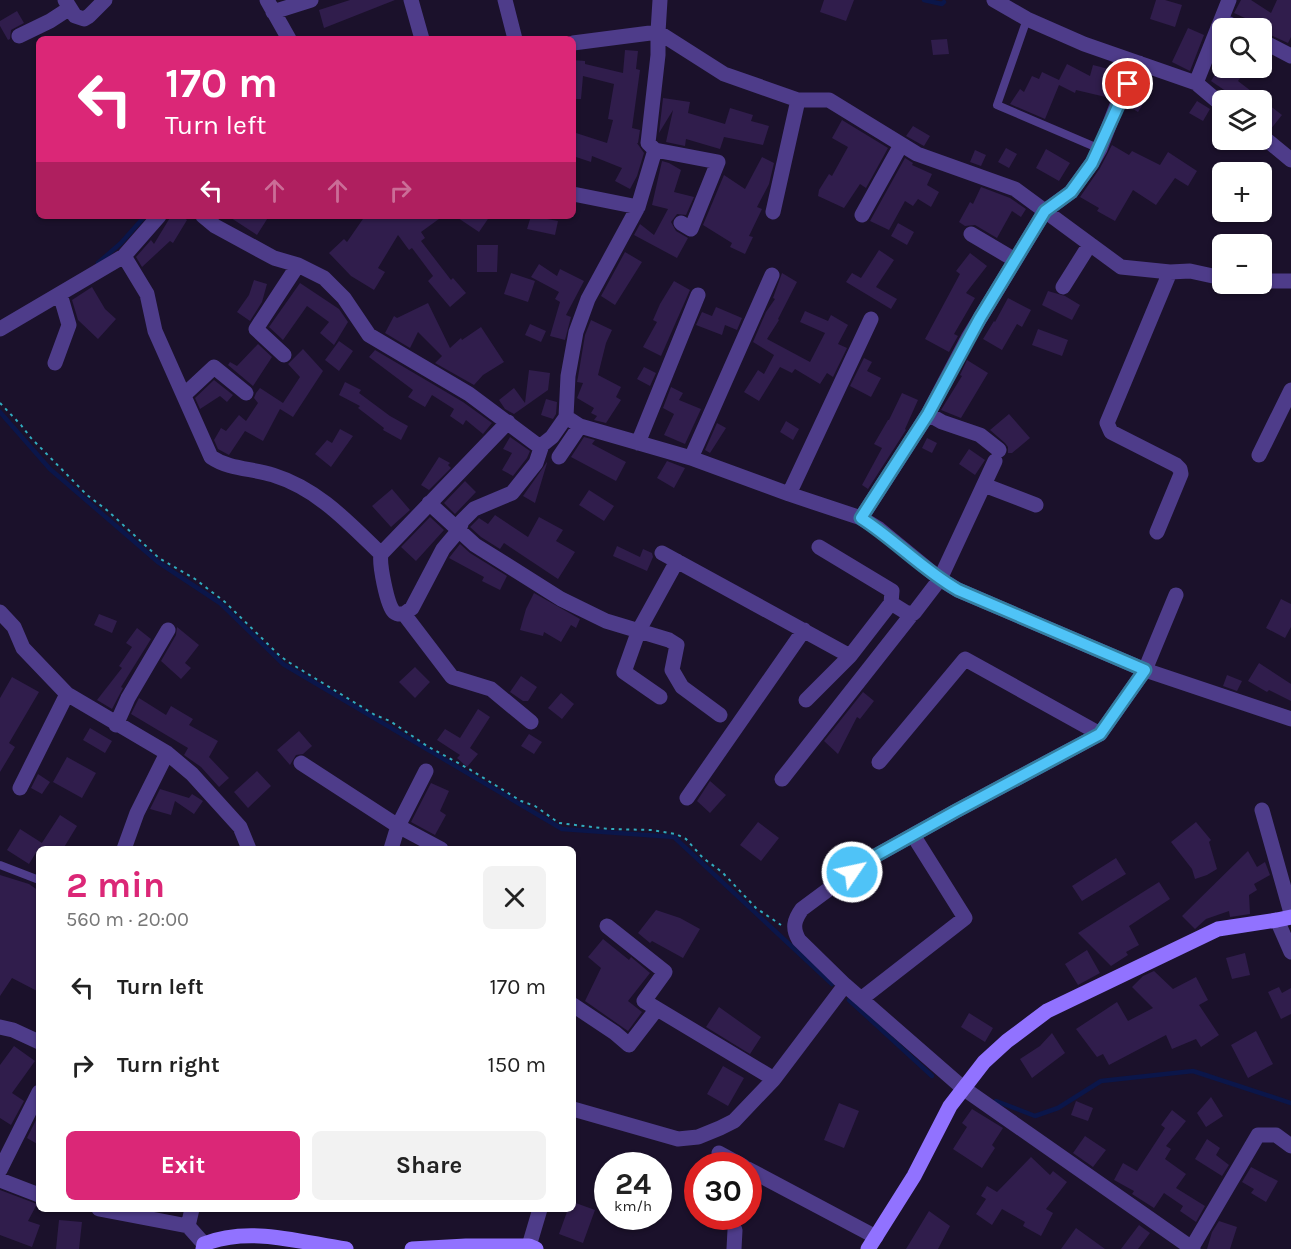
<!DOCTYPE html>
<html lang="en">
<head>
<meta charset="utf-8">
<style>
	:root { --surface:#fff; --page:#f2f2f2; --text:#222; --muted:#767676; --accent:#db2777 }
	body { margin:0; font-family:Karla,sans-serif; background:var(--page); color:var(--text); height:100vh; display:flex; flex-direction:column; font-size:22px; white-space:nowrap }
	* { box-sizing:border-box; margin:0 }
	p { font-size:20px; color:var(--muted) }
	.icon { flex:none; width:33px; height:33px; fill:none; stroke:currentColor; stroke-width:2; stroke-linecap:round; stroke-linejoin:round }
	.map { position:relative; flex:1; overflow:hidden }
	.side { position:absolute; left:36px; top:846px; width:540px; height:366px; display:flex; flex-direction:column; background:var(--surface); border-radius:9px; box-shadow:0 2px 4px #0004 }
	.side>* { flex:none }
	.guide { position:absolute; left:36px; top:36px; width:540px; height:183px; border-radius:9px; box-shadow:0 2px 4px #0004; background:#db2777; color:#fff; overflow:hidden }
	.tools { position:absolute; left:1212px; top:18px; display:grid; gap:12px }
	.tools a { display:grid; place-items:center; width:60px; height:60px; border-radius:9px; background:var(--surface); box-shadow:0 2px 4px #0004; font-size:30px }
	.speed { position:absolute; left:594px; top:1152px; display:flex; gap:12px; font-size:30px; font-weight:700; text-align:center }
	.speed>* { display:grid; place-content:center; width:78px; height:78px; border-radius:50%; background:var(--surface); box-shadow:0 2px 4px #0004; line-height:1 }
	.speed small { font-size:15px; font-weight:400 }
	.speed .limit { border:9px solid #d22; background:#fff; color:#111 }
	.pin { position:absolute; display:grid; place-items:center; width:51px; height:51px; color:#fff; margin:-26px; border:3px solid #fff; border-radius:50%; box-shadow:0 2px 6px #0007 }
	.me { position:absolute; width:66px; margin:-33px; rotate:56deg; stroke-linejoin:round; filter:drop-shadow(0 0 4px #0008) }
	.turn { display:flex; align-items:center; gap:21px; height:126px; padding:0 30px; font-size:27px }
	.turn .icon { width:78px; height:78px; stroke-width:2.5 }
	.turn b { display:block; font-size:42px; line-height:51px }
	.lanes { display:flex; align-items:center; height:57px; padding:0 30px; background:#0003; justify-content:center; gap:30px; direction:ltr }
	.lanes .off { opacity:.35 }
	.round { display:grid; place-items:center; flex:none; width:63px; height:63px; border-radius:9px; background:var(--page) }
	.summary { display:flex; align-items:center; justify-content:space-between; height:102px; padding:0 30px }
	h1 { font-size:36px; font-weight:700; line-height:45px; color:var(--accent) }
	.button { display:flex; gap:12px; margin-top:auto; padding:12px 30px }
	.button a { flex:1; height:69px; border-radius:9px; background:var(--accent); color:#fff; font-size:24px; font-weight:700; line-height:69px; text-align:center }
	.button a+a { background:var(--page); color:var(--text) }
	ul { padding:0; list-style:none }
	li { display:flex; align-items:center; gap:18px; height:78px; padding:0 30px }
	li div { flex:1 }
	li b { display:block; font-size:22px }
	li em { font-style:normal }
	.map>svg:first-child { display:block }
</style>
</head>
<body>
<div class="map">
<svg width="1291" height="1249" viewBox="0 0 1291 1249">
	<rect width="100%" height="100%" fill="#1b112b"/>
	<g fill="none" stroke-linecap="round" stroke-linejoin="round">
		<path stroke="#0b164a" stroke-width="4.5" d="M924,0L942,4L944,2
			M98,263L121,243L145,216
			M0,412L50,469L158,562L220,603L283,664L562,829L674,837L832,984
			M849,1000L932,1076
			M996,1101L1035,1116L1058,1108L1101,1081L1193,1071L1291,1103"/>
	</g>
	<path fill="#301d4c" d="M350,0H395L324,28L319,10Z
		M824,0H854L846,21L820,12Z
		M1156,0H1165L1182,5L1175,27L1150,19Z
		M1241,0H1251L1271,13L1277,0H1291V37L1288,43L1262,31V28H1254L1245,23V18L1234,13Z
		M17,11L24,23L11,30L10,39L8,40L0,26V21Z
		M1188,28L1204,35L1190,71L1172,62Z
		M947,39L949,54L933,55L931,40Z
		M625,50L638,51L636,69L640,70L632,128L640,130L638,143H637L644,153L637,176L630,189L615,181L622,168L592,156L591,162L573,156V143L576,133L607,143L613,120L608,119L614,84L583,76L581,99H573V60L585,61V64L623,73Z
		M1067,64L1090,76L1093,65L1120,72L1119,80L1110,98L1076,90L1075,93L1059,85L1045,119L1010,104L1020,89L1024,92L1032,76L1039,79L1042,72L1059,80Z
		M1222,64V68H1226L1241,77L1238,81L1282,115L1270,130L1262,127V100H1239L1211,81Z
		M1136,89L1148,96L1138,112L1128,106Z
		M663,98L690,102L688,113L725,124L730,108L753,115L751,121L769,126L763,145L724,137L720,149L686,139L685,146L666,142L673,110L659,133Z
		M1197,101L1210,109L1203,121L1189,113Z
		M842,120L888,148L866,188L860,184L844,208L818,196L819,190L829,174L832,176L848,147L832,138Z
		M913,126L930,136L924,146L906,136Z
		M1112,145L1129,155L1132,151L1160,165L1168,152L1197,171L1188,186L1175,178L1156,205L1133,190L1115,221L1097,211L1099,208L1080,197L1100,168Z
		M1006,148L1017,154L1009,168L998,162Z
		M1046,149L1070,163L1059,181L1036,168Z
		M975,150L986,155L981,166L970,162Z
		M762,157L774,163L769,184L757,207L762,209L749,236L753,237L745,254L730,247L732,243L703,225L724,175L745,189Z
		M905,158L913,163L912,165L932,174L927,185L939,192L931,207L918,199L913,206L905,201L889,230L870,221Z
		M662,161L669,163L681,170L674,192L694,197L686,215L677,214L671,222L676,231L688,238L677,258L634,235L640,224L654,235L668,209L652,205Z
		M981,187L1010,198L1026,209L1021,217L1012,211L997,238L975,225L965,226L959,222L970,202L973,204Z
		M171,216H182L187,220L173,243L170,241L142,267L136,257L151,240L154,244Z
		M228,216H269L257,235Z
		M365,216H443L421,232L425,238L421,241L451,280L453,278L466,293L450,307L428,281L433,276L412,248L409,250L398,235L378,268L385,272L374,290L351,276L329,253L344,239L347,242Z
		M455,216H490L479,232Z
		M531,216L558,221L555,235L527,229Z
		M898,223L914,232L907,245L891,236Z
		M477,245H498L497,272H477Z
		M879,250L894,260L876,287L897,299L891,309L846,282L852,273L861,278Z
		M625,252L642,262L615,305L601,296Z
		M970,253L987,266L966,293L975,298L954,334L958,336L949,352L925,339L960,274L956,271Z
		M539,264L557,276L560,269L584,281L566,315L571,317L565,340L550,336L560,302L555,299L559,292L531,277Z
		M511,273L535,281L528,302L504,294Z
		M782,273L797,282L778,319L779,320L767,339L810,362L825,333L800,322L805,311L828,321L831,315L848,325L838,344L847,348L833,377L827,373L820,384L795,369L792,373L780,367L759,401L744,392L758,370L764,374L774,355L753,342L766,312L775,299L773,298Z
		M254,280L267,284L262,302L250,321L237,312L249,295Z
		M674,281L690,290L661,356L643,347L657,322L653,320L660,304Z
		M300,283L339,309L348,322L334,345L320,333L329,322L307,306L283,340L269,327Z
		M92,287L105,309L116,319L98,339L78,320L72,300Z
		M1048,291L1065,296L1080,305L1072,320L1042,305Z
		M1008,298L1031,310L1022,327L1017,324L1002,350L983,339L994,321L995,322Z
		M428,303L450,348L461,338L462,340L481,327L504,362L483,375L474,385L435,363L442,356L418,332L410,348L385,333L394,316L397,318Z
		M716,307L742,318L737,330L725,325L722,335L696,325L702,312L712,316Z
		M591,320L612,330L606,343L598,375L621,387L616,397L621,400L606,423L594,420L597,416L591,413L594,408L577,398L583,383L577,382L578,377L585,335Z
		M530,324L546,331L541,342L525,335Z
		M1038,329L1068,340L1062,356L1032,345Z
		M339,341L353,351L339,371L325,360Z
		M258,344L272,357L253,386L228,365L230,362L237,366Z
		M303,349L323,371L293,417L280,409L263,441L245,431L229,455L218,449L214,440L221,428L226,431L239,415L246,421L258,403L254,398L256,393L260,388L283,403L300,377L288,364Z
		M375,350L463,402L492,423L483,434L466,420L463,425L450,416L454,409L432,395L425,407L408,397L413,390L369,357Z
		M864,358L872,362L867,371L881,378L871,397L850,386Z
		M967,360L988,373L961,418L941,410L962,376L960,375Z
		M644,367L656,373L650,386L637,379Z
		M529,370L550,373L548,390L514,414L505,409L499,400L514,388L525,403Z
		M214,380L233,395L227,402L220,396L200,409L195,398Z
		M345,382L361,390L359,393L390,416L408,426L401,440L383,430L384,428L358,408L360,406L339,395Z
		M671,387L683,393L679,400L701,409L685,444L664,435L674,414L663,408Z
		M902,393L918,400L905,429L906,430L868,489L862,485L882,448L874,444L888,420H889Z
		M546,399L557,402L556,414L553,419L541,415Z
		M1009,414L1030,438L1012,453H1008V447L1005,443L990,430Z
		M786,421L799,429L793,440L780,432Z
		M717,423L726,428L710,453L705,450Z
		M340,429L353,436L331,467L315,454L327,440L332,443Z
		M510,437L530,451L527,458L513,476L502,470L512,453L503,449Z
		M584,437L595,440L592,444L626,462L616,481L571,457Z
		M927,438L937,443L932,453L922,448Z
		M969,449L985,460L975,475L959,464Z
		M439,457L450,463L448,465L451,468L429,490L421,485Z
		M667,461L685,468L674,488L657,478Z
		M547,462V463L535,503L523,496Z
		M465,481L476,492L455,514L444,503Z
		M392,489L410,510L391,527L372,506Z
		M589,490L614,506L604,521L579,505Z
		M495,515L528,537L539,517L563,530L556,541L575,552L558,579L504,543L500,549L481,537L470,527L479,518L488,524Z
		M430,517L444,530L416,561L401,547Z
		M460,544L470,553L507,576L500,590L482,581L484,577L449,558Z
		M617,546L640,557L643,549L652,553L653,557L647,571L613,556Z
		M534,593L580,619L576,628L571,625L561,642L544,632L543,636L520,630L526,609Z
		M1281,599L1291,604V627L1285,638L1266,628Z
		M99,614L117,621L112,633L94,625Z
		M177,627L199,645L185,663L191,668L181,679L161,661L176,635Z
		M137,628L151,639L121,687L123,688L112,709L97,700L122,668L119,666L132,647L126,643Z
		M1259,663L1291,684V701L1269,690L1267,692L1248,681Z
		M415,667L430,682L415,698L399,682Z
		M1227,675L1242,681L1237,691L1223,686Z
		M521,676L537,687L528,701H523L510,692Z
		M12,677L39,692L9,743L15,747L0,772V698Z
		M863,692L874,701L860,719L857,717L838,754L824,741Z
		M561,693L574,704L562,719L548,708Z
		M139,698L166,715L171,706L193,719L189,725L218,741L209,757L229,778L219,787L201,767L184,755L188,748L131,714Z
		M478,709L490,717L470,748L478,754L467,767L457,758L460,755L437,740L445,729L460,738Z
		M90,728L112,741L105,753L83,740Z
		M299,731L312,746L303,754L296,755L290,765L277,750Z
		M529,734L542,742L534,754L521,746Z
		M67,757L96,773L82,798L53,782Z
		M257,771L271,786L248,808L234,792Z
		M38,774L50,782L42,794L31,788Z
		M710,781L726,795L710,813L697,801Z
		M431,783L449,791L440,811L446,815L435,835L411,822Z
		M160,789L189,798L192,794L203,801L194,814L175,801L171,815L150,809Z
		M60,815L77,826L63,849H38Z
		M758,822L779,838L761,861L740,845Z
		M1196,822L1211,840L1209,842L1217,869L1207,875L1195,879L1192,869L1171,842Z
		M20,829L42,843L29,864L7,850Z
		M1248,851L1257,867L1265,862L1270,875L1254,884L1257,890L1249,895L1250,914L1230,917L1229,911L1206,919L1195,929L1182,916Z
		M1116,858L1126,874L1082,901L1072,886Z
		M0,875L29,884L39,891V992L12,978L0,996Z
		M1159,882L1170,899L1129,926L1139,945L1126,952L1128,955L1111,966L1078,933Z
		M656,910L680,918L700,929L683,958L652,941L650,943L638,933Z
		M603,939L629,960L631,957L650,973L628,1001L642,1012L628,1031L585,1001L601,968L588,957Z
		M1087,950L1100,973L1078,985L1065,964Z
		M1245,953L1250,975L1232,979L1226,958Z
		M1154,971L1173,989L1196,977L1208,1000L1199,1005L1219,1035L1201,1047L1196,1039L1172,1049L1166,1035L1109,1065L1103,1054L1097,1057L1076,1029L1117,1002L1128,1021L1153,1008L1132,987L1143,976Z
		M1279,987L1282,993L1291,988V1014L1281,1019L1268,992Z
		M719,1007L761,1037L750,1054L706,1027Z
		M969,1013L993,1028L985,1042L961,1027Z
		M1256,1031L1273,1064L1248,1078L1231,1045Z
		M1052,1033L1065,1053L1032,1078L1020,1059L1040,1046Z
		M14,1046L35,1061L12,1093L24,1101L11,1125L0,1118V1065Z
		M723,1066L744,1078L728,1106L707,1094Z
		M1211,1097L1223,1116L1206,1127L1197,1113Z
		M1076,1101L1093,1108L1088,1121L1071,1115Z
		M839,1103L859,1111L844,1148L824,1140Z
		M972,1109L1003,1128L992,1145L995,1148L982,1168L953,1149L967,1127L962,1123Z
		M1172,1110L1186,1121L1166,1146L1171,1149L1165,1159L1186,1174L1176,1188L1205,1206L1196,1222L1180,1211L1183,1206L1164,1193L1154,1208L1132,1194L1134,1191L1114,1180L1123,1163L1137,1171L1165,1128L1161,1125Z
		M36,1120L39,1122V1145L27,1138Z
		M1085,1136L1106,1150L1093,1167L1073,1153Z
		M1207,1139L1220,1148L1216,1155L1229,1165L1222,1176L1195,1159Z
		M1031,1157L1050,1175L1053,1171L1067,1182L1046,1209L1053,1213L1041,1236L1023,1226L1025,1222L1002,1209L992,1225L976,1214L986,1199L981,1196L987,1186L997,1192Z
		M1251,1167L1278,1181L1266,1202L1251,1193L1254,1189L1242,1182Z
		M0,1190L37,1204L28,1221L40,1225L32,1247L0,1235Z
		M573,1202L595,1210L583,1243L559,1234L568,1209H573Z
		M929,1211L950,1226L938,1249H906Z
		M59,1220L82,1222L79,1249H56Z
		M1219,1221L1237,1227L1230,1249H1207L1212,1232Z
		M1139,1225L1150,1233L1138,1249H1121Z
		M1076,1228L1105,1249H1061Z"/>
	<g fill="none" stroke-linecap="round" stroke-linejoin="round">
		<path stroke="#30abbe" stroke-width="2" stroke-dasharray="3 4.5" stroke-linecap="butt" d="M0,403L21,425L31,438L87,495L108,511L159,558L195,579L225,602L280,656L290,663L375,715L390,721L427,746L469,769L521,801L535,806L559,823L609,829L652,830L676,834L686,839L703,858L722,872L756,908L781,925"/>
		<path stroke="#4e3c8a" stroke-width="8" d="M1027,19L997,105L1100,149
			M0,865L39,880"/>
		<path stroke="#4e3c8a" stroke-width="15" d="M65,0L75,16L84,19L89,16L105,0
			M267,0L289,39
			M411,0L422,39
			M505,0L515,39
			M660,0L658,32V55L648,143L655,150L638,207L588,299L576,332L568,376L566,417L580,426L691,458L789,494L861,518L879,529L940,579L995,461
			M994,0L1027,19L1084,44L1196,83L1222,105
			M273,12L311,0
			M1221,20L1237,28
			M19,36L50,21L70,8
			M1262,41L1291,56
			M573,43L658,32L724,74L798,100H829L917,154L1015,189L1121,267L1170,272L1190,271L1222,278
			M1196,83L1229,0
			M1262,136L1291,160
			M655,150L718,162L691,229L681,223
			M573,194L638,207
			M773,212L798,100
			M862,215L901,145
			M203,216L215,226L274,258L298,265L324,278L344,298L369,335L469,394L536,444L542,445L552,437L566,417
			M971,234L1015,260
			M124,256L147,294L155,331L211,457C230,470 252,468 273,475C318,489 348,522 381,554
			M1262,281H1291
			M1063,287L1090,244
			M0,329L124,256L159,216
			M284,355L256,329L298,265
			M55,363L69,325L60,294
			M184,395L214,367L246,393
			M928,414L942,422L980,435L999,450
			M508,422L381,554C379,564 387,605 394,612C398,615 399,614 404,614L412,608L443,549L459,530L462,521L474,509L512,493L536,463L542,445
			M638,443L698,295
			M1259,455L1291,390
			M559,457L580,426
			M691,458L772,275
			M984,485L1036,505
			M789,494L871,319
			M429,503L475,545L561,599L606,621L669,640L677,645L672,670L682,687L720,715
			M861,518L928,414L968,338L1045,211L1071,192L1092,163L1100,149L1117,105L1139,63
			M1157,532L1181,474L1180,469L1176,465L1111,432L1107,423L1170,272
			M819,547L892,591L891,603
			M662,553L850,656L891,603L907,613H914L940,579L958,590L1145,670L1291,719
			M1176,595L1145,670L1100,734L956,811L868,860L802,909C794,920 792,928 799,940L845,985L963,1088L1193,1249
			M0,612L14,627L23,648L67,694L167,753L192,774L240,827L249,849
			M404,614L452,677L491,689L531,722
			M660,697L624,672L639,630L677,561
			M806,700L850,656
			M116,725L128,698L168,630
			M879,762L965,659L1100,734
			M301,763L398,826L426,771
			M782,779L912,614
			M20,788L67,694
			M687,798L804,630
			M1262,810L1291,913
			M124,849L137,813L167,753
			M391,849L398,826L441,849
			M1277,920L1291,952
			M607,926L665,972L644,1001L774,1079
			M861,999L965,918L913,835
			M573,1005L615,1033L629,1045L656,1010
			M0,1027L13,1030L39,1042
			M573,1109L678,1139L698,1137L720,1128L734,1121L774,1079L845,985
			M719,1153L743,1166
			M748,1169L876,1237
			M0,1170L39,1092
			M0,1180L39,1195
			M99,1209L188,1226L204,1244
			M188,1226L192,1209
			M529,1246L540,1209
			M734,1249L735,1230
			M1191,1249L1258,1135H1276L1291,1146"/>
		<path stroke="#9172ff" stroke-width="15" d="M203,1249L204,1244C249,1226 299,1242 346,1249
			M412,1249L466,1246H529L536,1249
			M868,1249L914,1176L950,1106L984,1062L1007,1041L1047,1011L1218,929L1277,920L1291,917"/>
	</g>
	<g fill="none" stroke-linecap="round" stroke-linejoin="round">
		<defs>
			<path id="route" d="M852,872L868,860L956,811L1100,734L1145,670L958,590C923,570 895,540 861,518L928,414L980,318L1045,211L1071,192L1092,163L1128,84"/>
		</defs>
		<use href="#route" stroke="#337fa1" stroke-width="15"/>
		<use href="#route" stroke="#4fc3f7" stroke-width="10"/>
	</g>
</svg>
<div class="tools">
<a><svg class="icon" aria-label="search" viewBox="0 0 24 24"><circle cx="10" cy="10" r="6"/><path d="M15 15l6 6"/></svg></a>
<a><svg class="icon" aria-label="layers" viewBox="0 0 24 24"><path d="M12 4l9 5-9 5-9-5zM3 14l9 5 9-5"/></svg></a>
<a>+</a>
<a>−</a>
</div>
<div class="speed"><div>24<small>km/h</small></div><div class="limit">30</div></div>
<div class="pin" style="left:1128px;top:84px;background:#d93025"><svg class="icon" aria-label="arrive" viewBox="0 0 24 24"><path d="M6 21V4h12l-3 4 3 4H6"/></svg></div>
<svg class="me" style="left:852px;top:872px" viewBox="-20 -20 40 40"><circle r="17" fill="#4fc3f7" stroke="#fff" stroke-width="3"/><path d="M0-11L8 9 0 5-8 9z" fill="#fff"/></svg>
<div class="guide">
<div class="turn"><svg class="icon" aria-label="left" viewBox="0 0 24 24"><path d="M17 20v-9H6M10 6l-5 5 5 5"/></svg><div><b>170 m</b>Turn left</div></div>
<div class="lanes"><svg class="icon" aria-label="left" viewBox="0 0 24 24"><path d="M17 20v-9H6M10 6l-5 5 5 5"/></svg><svg class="icon off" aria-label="ahead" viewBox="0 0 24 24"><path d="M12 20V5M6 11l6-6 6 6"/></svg><svg class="icon off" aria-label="ahead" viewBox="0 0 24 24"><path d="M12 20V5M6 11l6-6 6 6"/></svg><svg class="icon off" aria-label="right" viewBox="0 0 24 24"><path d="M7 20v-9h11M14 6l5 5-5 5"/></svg></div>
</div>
<section class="side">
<div class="summary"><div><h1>2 min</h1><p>560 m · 20:00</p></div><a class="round"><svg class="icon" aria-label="close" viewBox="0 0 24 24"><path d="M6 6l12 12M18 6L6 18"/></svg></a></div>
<ul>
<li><svg class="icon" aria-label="left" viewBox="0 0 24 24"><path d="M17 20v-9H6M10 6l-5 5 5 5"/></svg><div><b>Turn left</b></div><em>170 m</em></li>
<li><svg class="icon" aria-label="right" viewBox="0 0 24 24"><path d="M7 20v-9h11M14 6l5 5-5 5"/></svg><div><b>Turn right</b></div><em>150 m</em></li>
</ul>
<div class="button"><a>Exit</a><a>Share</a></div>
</section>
</div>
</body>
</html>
